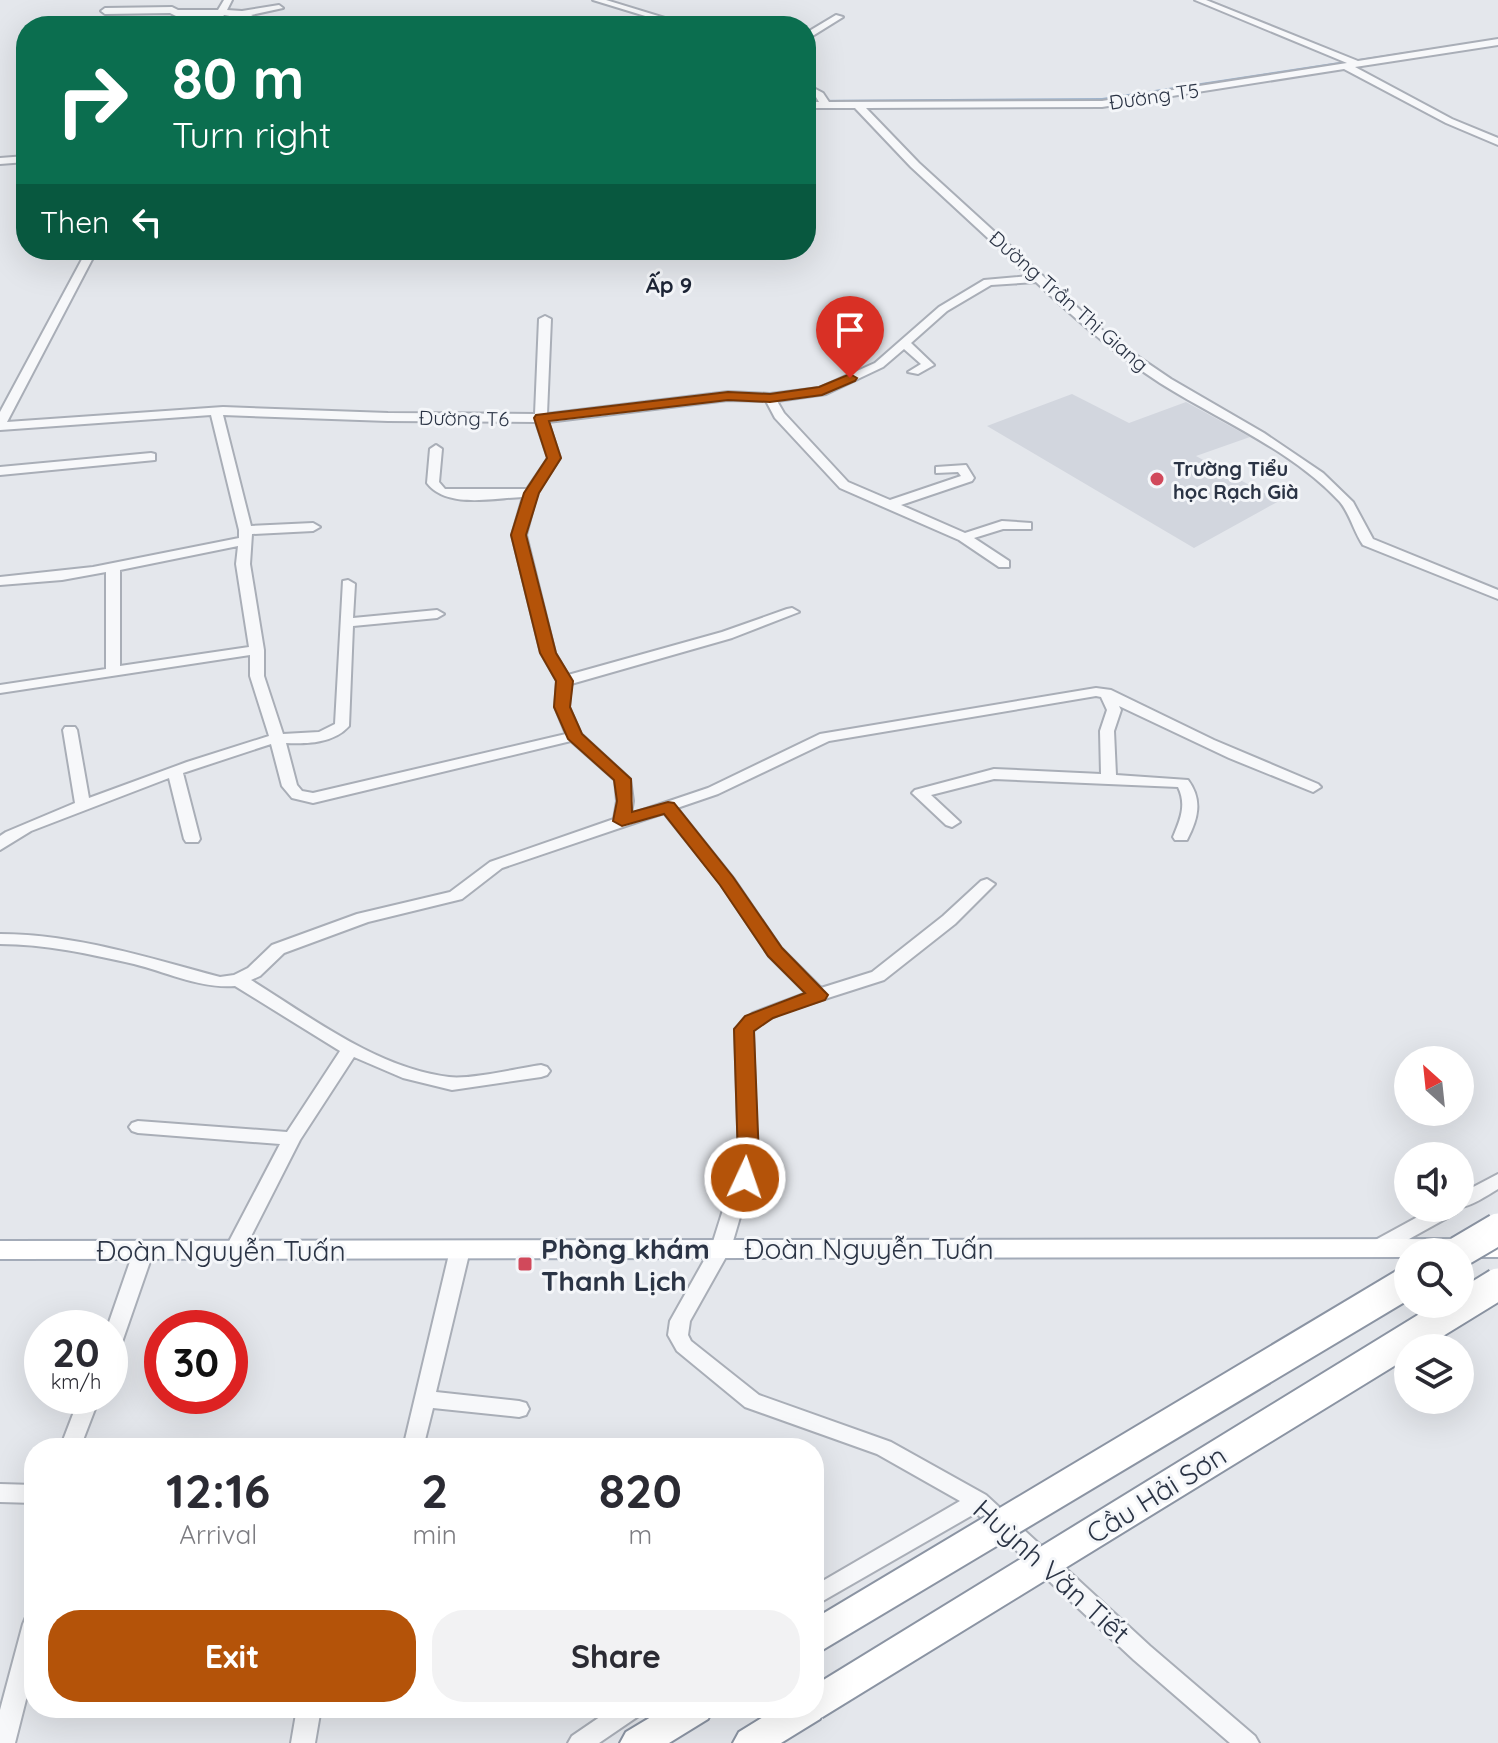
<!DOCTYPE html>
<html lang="en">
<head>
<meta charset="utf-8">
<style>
	:root { --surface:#fff; --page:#f2f2f3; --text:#2b2b33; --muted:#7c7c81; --accent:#b45309 }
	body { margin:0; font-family:Quicksand,sans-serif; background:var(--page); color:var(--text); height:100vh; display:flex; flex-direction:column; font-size:30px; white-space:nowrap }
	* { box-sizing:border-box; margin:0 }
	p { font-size:26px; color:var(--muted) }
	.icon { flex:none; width:44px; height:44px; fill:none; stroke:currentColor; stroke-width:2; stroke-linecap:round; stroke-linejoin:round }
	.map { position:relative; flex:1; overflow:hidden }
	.details { position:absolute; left:24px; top:1438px; width:800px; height:280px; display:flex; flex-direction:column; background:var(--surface); border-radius:32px; box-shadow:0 8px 32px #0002 }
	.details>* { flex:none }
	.banner { position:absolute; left:16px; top:16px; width:800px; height:244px; border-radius:32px; box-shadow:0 8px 32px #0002; background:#0b6e4f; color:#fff; overflow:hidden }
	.needle { width:52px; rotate:333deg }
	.fabs { position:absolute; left:1394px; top:1046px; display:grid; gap:16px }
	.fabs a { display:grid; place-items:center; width:80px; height:80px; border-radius:50%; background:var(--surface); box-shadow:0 8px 32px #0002; font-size:40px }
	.speed { position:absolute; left:24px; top:1310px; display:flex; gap:16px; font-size:40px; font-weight:700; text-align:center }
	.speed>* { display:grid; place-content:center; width:104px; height:104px; border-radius:50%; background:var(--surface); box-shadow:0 8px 32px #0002; line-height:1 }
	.speed small { font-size:20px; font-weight:400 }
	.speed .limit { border:12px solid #d22; background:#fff; color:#111 }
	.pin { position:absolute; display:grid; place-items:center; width:68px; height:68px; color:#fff; margin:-82px -34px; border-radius:50% 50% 50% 0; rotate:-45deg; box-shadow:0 0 8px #0007 }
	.pin .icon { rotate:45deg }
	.me { position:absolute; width:88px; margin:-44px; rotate:3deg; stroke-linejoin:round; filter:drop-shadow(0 0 6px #0008) }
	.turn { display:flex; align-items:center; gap:28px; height:168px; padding:0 24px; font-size:36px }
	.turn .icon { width:104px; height:104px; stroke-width:2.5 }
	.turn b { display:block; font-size:56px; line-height:68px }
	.then { display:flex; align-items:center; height:76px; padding:0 24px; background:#0003; gap:16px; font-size:30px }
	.eta { display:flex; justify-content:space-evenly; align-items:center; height:136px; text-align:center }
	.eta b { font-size:48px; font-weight:700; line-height:56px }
	.primary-button { display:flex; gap:16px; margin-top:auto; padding:16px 24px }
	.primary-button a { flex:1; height:92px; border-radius:32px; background:var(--accent); color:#fff; font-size:32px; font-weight:700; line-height:92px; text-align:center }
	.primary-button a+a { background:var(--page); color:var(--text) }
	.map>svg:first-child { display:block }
</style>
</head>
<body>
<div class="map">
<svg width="1498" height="1743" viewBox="0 0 1498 1743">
	<rect width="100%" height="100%" fill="#e4e7ec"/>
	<path fill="#d2d6de" d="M1072,394L1129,423L1186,402L1250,437L1196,456L1279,501L1194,548L987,426Z"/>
	<path fill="#9fb4cc" d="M1498,38L1101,101L806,103V100L1102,98Z"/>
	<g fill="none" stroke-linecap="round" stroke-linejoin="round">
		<defs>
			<path id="minor" d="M224,0H232L227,10L242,11L279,5L283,8L251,15L272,26C255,26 241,17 224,15L217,26H209L215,16H176L170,13L105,14L101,11L105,8L172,7L178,10H218Z
				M593,0H606L691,26H678Z
				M1195,0H1206L1358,61L1498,39V45L1355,67L1452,119L1498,138V145L1446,123L1344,69L1102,107L866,108L919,163L1112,339L1171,379L1264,433L1323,473L1353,502L1373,539L1498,590V599L1363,545C1354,532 1350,514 1340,502C1291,449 1220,421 1160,383C1115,354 1075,319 1036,282L991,285L947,311L911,343L934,365L918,374L908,372L921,364L904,349L883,367L826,394L777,401L784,413L848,482L890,500L961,476L958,472L936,473V467L966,465L974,478L972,481L901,505L965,533L1002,521L1031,523V529H1003L974,538L1009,561V567H999L959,540L840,488L775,418L766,401L728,400L548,422L560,458L537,493L526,535L555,653L568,675L722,632L787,609L792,608L799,612L732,638L571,684L569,707L581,734L630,779L633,801L631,814L708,788L820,734L1096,688L1111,690L1214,740L1318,784L1321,787L1313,792L1229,758L1119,706L1121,710L1114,731L1116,775L1188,780C1203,800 1198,819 1187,840H1175L1173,837C1180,820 1187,805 1178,787L994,779L931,795L960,822L952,827L946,825L912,793L915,790L994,769L1101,774L1100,731L1107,710L1101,697L1096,696L829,741L718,794L677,808L733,878L781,948L821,988L872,972L943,916L981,881L987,879L995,884L955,924L884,980L784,1012L765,1021L753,1031L757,1159L731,1248L690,1321L688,1335L691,1341L759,1395L891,1442L986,1495L1150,1646L1255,1736L1259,1743H1230L1134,1660L976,1513L814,1606V1586L960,1501L877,1454L745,1407L677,1351L668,1335L670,1321L711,1248L739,1159L735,1029L753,1013L806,993L769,956L721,884L664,813L502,868L462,899L368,922L284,953L260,976L251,980C312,1018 377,1068 449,1077C469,1080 519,1068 541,1065L547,1067L550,1071L547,1075L541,1077L452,1090L403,1078L354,1057L300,1140L241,1256L234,1258L227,1256L224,1251L280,1144L138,1133L132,1131L129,1127L132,1123L138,1121L287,1132L340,1051L235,986C202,989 166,972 134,964C90,954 45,944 0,944V934C74,934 149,958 220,977L234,975L248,968L272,945L357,914L450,892L490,862L614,819L617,801L615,780L571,741L313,803L292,798L282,786L271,744L183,773L200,839L198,842H186L184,839L169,778L31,831L0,850V836L6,832L75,803L63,730L65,727H75L77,730L89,798L187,762L269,736L250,676V655L0,693V685L106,669V572L62,580L0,585V577L93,567L239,538V530L211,415L0,430V412L87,250H97L7,422L223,407L388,413L535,414L539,319L545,316L551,319L547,414L728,392L770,394L819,388L875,363L939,307L984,280L1029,276L911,167L855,108H806V102H819L816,97L806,91V84L823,93L829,102L1102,101L1347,63ZM223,415L388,421L536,422L548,458L527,489H445L439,482L442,449L436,445L430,449L427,483C447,509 493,498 523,497L512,535L541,653L557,681L555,707L566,734L313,793L302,791L297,785L286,743C308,744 334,743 349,726L353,626L437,618L444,614L437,610L353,618L355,584L348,580L343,581L335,724L319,732L283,734L264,676V650L250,564L252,534L313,531L320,527L313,523L251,526ZM238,546L236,564L249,647L120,666V570Z
				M836,15L843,17L806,40V33Z
				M746,19L771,24L772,26L743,24V20Z
				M26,156V162L0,164V158Z
				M151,453L155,454V460L0,475V467Z
				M1498,1174V1189C1486,1196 1472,1206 1458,1208L1456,1213L1382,1254L1375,1256L1368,1254L1365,1249L1368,1244L1434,1208H1460V1194Z
				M144,1243L151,1245L154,1250L120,1348L117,1353L110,1356V1328H107L134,1250L137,1245Z
				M460,1243L467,1245L470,1250L436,1392L519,1401L526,1403L529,1409L526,1415L519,1417L433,1408L423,1448H403L450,1250L453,1245Z
				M80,1396H100L80,1448H60Z
				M0,1484L34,1485V1503L0,1502Z
				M34,1615V1668L15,1743H0V1710L23,1624L26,1617Z
				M297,1708H321L315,1743H291Z
				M613,1708H644L640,1715L599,1743H568L572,1736Z"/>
			<path id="major" d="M1498,1239V1257H1460V1252H1408V1257L0,1259V1241Z"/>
			<path id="highway" d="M814,1695L820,1697L825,1708L820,1719L781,1743H733L739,1732L778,1708H814Z
				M666,1708H713L708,1719L669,1743H620L626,1732Z"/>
		</defs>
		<use href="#minor" stroke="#a9aeb7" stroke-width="4"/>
		<use href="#major" stroke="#a3abb8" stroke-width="4"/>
		<use href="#highway" stroke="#8b94a3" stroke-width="4"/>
		<use href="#minor" fill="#f7f8fa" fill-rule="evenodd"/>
		<use href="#major" fill="#fff" fill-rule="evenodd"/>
		<use href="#highway" fill="#fff" fill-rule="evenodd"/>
		<defs>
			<path id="highway-bridge" d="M1459,1252L1498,1229
				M814,1637L1408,1282
				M814,1704L1498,1284"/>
		</defs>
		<use href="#highway-bridge" stroke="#8b94a3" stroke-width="35" stroke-linecap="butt"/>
		<use href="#highway-bridge" stroke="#fff" stroke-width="31"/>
	</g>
	<path fill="#b45309" stroke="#753606" stroke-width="2" d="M850,374L857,378L855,381L822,395L770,402L728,400L549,421L561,458L539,493L526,535L556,653L573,681L570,707L582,734L631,779L632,812L668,802L674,803L733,877L782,948L828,995L825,1000L773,1018L754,1031L759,1159L752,1183H737L734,1178L738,1159L734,1029L745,1016L805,993L768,956L720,885L664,814L622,826L613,821L617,801L614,780L568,739L554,707L556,681L540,653L511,535L524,493L547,458L534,418L536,415L728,392L770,394L819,387Z"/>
	<g fill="#d1495b" stroke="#f4f6f9" stroke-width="3">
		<circle cx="1157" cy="479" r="8"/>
		<rect x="517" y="1256" width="16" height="16" rx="4"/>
	</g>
	<g text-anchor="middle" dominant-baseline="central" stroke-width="6" stroke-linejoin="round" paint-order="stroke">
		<g font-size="20" fill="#2b3445" stroke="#f4f6f9">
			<text transform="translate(1154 96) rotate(-8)">Đường T5</text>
			<text transform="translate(1069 301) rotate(41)">Đường Trần Thị Giang</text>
			<text transform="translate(464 418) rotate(1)">Đường T6</text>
		</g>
		<g font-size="20" font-weight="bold" fill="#2b3445" stroke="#f4f6f9" text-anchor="start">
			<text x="1173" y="468">Trường Tiểu<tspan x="1173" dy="23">học Rạch Già</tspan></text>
		</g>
		<g font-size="22" font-weight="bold" fill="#1d2536" stroke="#f4f6f9">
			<text x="669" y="285">Ấp 9</text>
		</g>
		<g font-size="28" font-weight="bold" fill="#2b3445" stroke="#f4f6f9" text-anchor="start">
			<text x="541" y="1248">Phòng khám<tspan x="541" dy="32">Thanh Lịch</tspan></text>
		</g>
		<g font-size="28" fill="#2b3445" stroke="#f4f6f9">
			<text x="869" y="1248">Đoàn Nguyễn Tuấn</text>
			<text x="221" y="1250">Đoàn Nguyễn Tuấn</text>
			<text transform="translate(1156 1494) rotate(-32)">Cầu Hải Sơn</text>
			<text transform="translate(1052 1571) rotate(42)">Huỳnh Văn Tiết</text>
		</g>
	</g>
</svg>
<div class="fabs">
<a><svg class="needle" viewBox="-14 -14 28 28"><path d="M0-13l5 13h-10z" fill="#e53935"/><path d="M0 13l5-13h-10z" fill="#7c7c81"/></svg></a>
<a><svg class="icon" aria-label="sound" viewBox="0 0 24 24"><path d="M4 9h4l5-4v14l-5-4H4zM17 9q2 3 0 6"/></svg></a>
<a><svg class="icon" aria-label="search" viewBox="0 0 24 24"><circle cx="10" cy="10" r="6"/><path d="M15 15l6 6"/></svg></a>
<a><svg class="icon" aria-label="layers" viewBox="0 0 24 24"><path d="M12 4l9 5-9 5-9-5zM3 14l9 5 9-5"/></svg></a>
</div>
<div class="speed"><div>20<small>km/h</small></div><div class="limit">30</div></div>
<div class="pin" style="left:850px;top:378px;background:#d93025"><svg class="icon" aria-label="arrive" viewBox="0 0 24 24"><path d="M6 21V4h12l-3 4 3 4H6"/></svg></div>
<svg class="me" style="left:745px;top:1178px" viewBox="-20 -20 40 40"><circle r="17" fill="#b45309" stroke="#fff" stroke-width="3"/><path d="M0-11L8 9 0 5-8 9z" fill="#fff"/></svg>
<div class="banner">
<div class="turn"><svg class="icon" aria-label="right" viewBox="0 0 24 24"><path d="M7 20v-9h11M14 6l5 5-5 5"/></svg><div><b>80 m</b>Turn right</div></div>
<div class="then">Then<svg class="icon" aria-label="left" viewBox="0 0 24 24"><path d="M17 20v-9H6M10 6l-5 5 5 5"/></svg></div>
</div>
<section class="details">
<div class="eta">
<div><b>12:16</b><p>Arrival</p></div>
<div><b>2</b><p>min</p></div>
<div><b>820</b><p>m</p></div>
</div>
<div class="primary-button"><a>Exit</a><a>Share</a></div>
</section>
</div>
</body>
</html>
